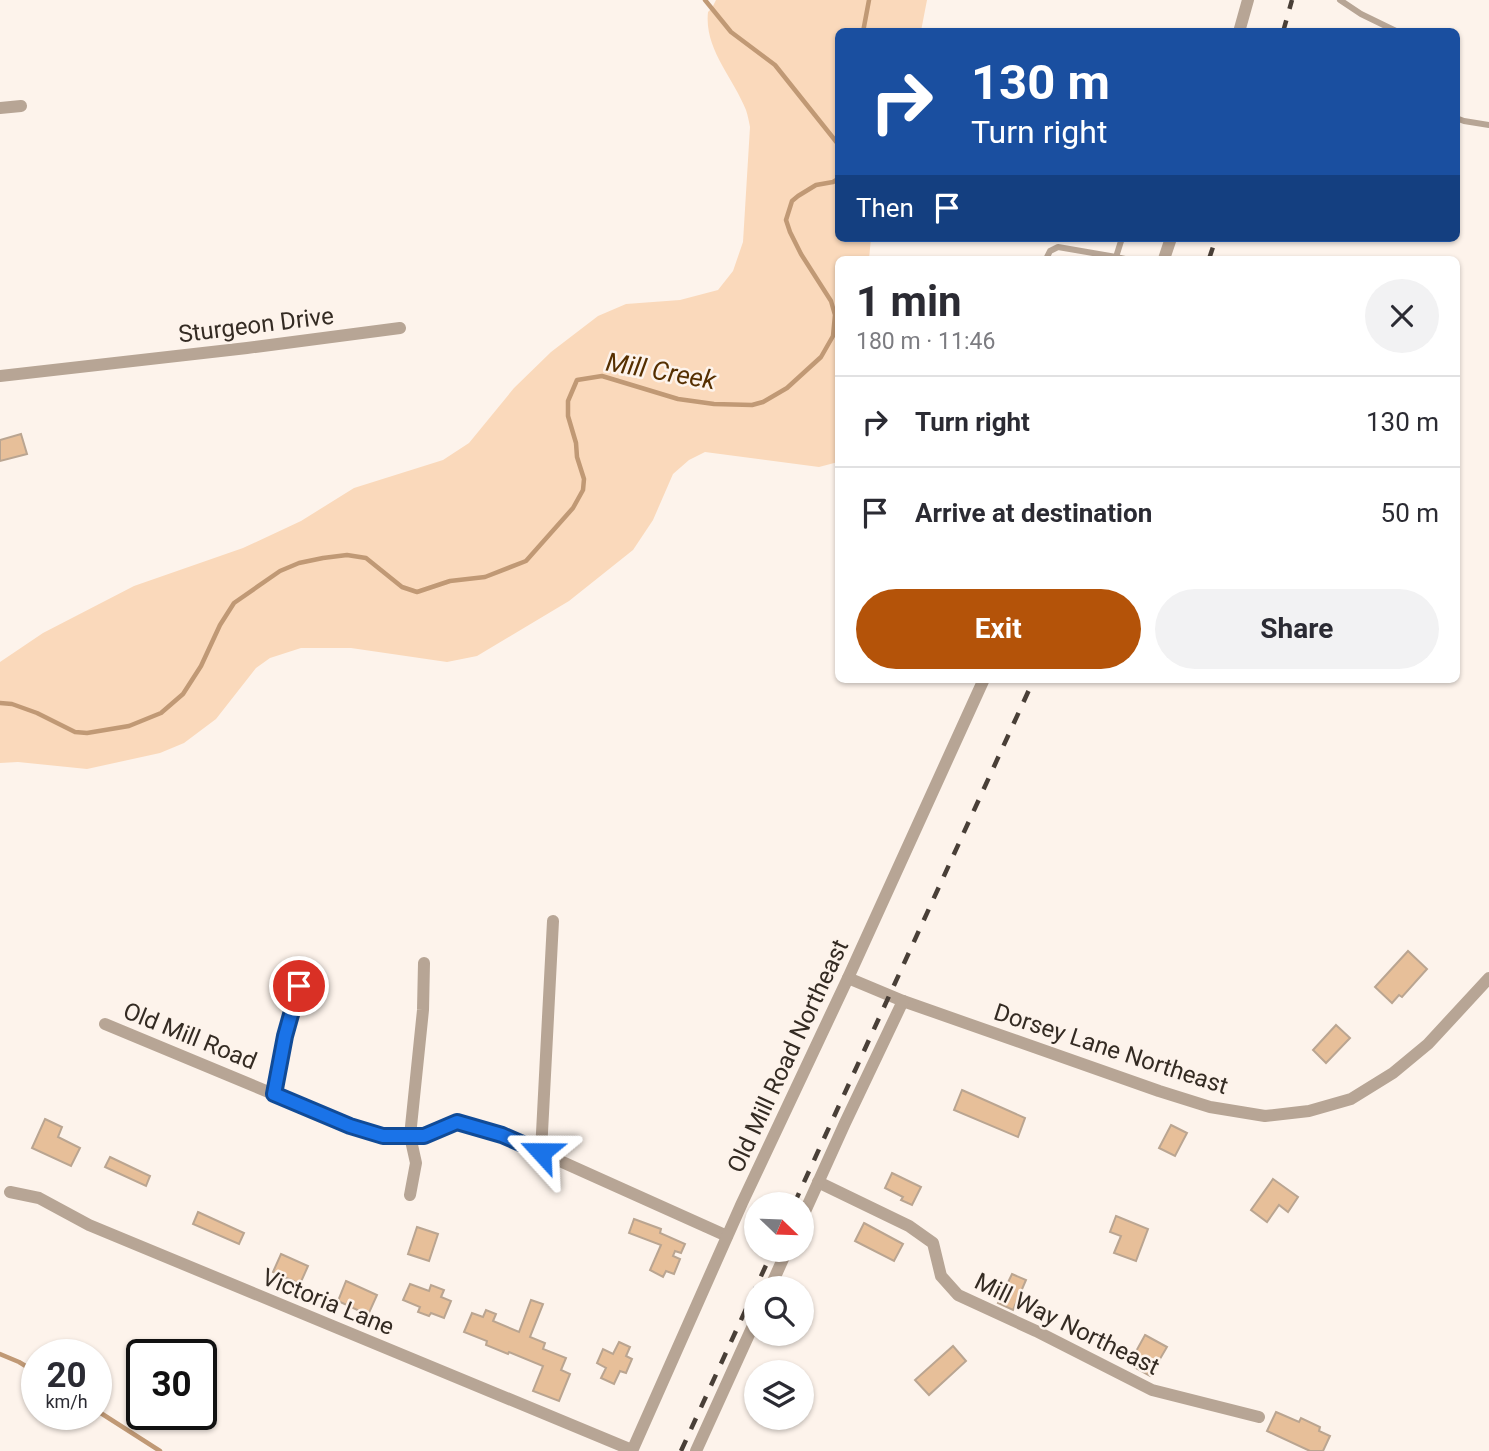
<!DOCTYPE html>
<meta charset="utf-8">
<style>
:root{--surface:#fff;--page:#f2f2f3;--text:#2b2b33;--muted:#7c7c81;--line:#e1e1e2;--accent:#b45309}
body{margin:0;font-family:Roboto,sans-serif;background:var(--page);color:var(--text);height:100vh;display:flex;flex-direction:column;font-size:26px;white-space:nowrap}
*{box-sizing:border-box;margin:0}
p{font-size:23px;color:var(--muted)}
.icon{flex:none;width:38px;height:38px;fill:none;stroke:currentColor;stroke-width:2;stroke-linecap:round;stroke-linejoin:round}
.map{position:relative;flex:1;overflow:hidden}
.drawer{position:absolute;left:835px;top:256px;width:625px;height:427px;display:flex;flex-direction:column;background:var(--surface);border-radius:10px;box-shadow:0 2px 5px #0004}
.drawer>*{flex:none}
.guide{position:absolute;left:835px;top:28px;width:625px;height:214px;border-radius:10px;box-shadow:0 2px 5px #0004;background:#1a4fa0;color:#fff;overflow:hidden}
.needle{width:46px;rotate:113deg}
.fabs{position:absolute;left:744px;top:1192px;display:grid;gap:14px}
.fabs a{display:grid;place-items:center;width:70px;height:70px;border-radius:50%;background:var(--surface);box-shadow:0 2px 5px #0004;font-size:35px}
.speed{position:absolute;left:21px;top:1339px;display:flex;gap:14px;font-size:35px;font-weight:700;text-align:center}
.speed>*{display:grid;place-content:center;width:91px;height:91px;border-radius:50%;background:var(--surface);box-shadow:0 2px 5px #0004;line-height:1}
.speed small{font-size:18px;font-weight:400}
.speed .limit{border:4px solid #111;border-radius:10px;background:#fff;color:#111}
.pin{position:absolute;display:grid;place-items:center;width:60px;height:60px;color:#fff;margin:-30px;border:4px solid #fff;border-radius:50%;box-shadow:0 2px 7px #0007}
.me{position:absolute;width:77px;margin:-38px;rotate:294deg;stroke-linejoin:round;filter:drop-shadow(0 0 5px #0008)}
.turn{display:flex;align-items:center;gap:24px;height:147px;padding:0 21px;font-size:32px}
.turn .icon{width:91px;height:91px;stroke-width:2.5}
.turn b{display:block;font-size:49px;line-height:60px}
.then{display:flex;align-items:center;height:66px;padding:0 21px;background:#0003;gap:14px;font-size:26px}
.round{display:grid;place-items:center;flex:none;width:74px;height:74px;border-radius:37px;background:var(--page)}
.summary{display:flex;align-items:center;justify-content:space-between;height:119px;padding:0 21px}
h1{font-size:42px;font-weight:700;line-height:52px}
.button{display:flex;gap:14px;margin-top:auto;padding:14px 21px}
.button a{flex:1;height:80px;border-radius:42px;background:var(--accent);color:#fff;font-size:28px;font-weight:700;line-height:80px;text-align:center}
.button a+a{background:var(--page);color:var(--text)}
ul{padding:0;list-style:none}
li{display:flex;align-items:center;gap:21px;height:91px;padding:0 21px;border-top:2px solid var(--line)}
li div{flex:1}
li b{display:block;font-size:26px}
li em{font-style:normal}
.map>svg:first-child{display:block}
.green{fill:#fad9bb}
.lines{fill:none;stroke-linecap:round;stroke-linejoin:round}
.stream{stroke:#c09975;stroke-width:4.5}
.building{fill:#e7bf99;stroke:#baa591;stroke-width:2}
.service{stroke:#b7a595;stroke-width:6}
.minor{stroke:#b7a595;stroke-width:12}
.rail{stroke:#493f37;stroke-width:4.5;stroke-dasharray:12 12;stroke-linecap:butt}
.route-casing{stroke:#114b97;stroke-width:18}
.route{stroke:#1a73e8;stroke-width:12}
.labels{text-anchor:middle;stroke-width:5;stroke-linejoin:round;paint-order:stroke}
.street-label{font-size:24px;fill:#342b23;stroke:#fdf3eb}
.water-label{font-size:26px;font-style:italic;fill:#552f00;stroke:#fdf3eb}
</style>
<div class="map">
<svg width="1489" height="1451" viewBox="0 0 1489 1451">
<rect width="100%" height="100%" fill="#fdf3eb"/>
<!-- green -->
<path class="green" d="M716,0H927L921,31L838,32V238H871L869,259H838V462L819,467L705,452L689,460L673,474L653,520L633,550L569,601L477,656L447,662L351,648H301L270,658L256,668L216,719L184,743L160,753L87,769L18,762L0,763V662L43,633L134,586L243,548L301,521L354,488L443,460L469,443L514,388L551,352L598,316L626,304L680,300L718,290L733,271L743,242L750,127C749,122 748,116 746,110C733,77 704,49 708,12L712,8Z"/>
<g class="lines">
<!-- stream -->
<g class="stream">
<polyline points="705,0 731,32 775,65 838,144"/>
<polyline points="863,32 869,0"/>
<polyline points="0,703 12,704 37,713 75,732 87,733 129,726 161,713 183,694 201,666 220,625 234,603 280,571 299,563 323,558 347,555 366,558 402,587 417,592 450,581 485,577 526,561 573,508 583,490 584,479 577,457 576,443 568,416 568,401 577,380 602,376 678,399 714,404 752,405 763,402 787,388 821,357 833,336 835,315 831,301 801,254 790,232 786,220 792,201 798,196 816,185 833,182 838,179"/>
<polyline points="0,1354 19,1362 37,1373"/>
<polyline points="96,1410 160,1451"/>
</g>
</g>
<!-- building -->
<g class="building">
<polygon points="21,434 27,454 0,461 0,440"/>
<polygon points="1408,951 1427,969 1402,997 1399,995 1392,1003 1375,987"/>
<polygon points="1336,1025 1350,1038 1326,1063 1313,1050"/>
<polygon points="962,1090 1025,1118 1018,1137 954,1110"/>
<polygon points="45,1119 62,1127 58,1137 80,1148 71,1166 32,1148"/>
<polygon points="1171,1125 1187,1133 1175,1156 1159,1148"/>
<polygon points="110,1157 150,1176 146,1186 105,1167"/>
<polygon points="892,1173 921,1187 912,1205 901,1200 903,1197 885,1188"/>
<polygon points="1273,1179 1298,1197 1288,1212 1279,1205 1267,1222 1251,1210"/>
<polygon points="198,1212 244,1233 239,1244 193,1224"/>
<polygon points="1116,1216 1148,1229 1136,1261 1114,1253 1121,1236 1110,1232"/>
<polygon points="634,1219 661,1229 660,1233 685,1244 681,1253 675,1251 673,1256 680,1259 674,1274 666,1271 663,1277 650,1270 661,1245 629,1233"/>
<polygon points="864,1223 903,1244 894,1261 855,1241"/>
<polygon points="417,1227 438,1234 429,1261 408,1254"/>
<polygon points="281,1254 308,1266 300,1284 273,1272"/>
<polygon points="1012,1274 1026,1280 1013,1310 998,1303"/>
<polygon points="346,1281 377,1295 368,1315 338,1301"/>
<polygon points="410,1284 429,1291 431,1285 444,1290 441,1297 451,1301 444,1318 431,1313 429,1316 418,1312 420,1307 403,1300"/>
<polygon points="531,1300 543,1304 530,1337 545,1343 543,1349 566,1358 561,1370 570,1374 559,1401 533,1391 543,1366 509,1352 508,1354 486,1345 487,1341 464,1332 472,1313 483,1317 486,1310 496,1314 493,1321 519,1332"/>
<polygon points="1145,1335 1167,1347 1150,1376 1129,1364"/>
<polygon points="619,1342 630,1347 626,1356 632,1359 626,1373 620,1371 614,1384 601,1378 606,1368 597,1363 603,1349 613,1354"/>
<polygon points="953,1346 966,1361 929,1395 915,1380"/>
<polygon points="1276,1412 1299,1422 1301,1418 1320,1427 1319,1431 1330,1436 1323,1451 1310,1451 1267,1431"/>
</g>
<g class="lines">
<!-- service -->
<g class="service">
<polyline points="1340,0 1361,14 1398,32"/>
<polyline points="1456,118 1464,121 1489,125"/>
<polyline points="1122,238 1116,257 1125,259"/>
<polyline points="1046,259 1050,251 1058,247 1116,257"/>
</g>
<!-- minor -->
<g class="minor">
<polyline points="1239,32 1248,0"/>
<polyline points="0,108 21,106"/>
<polyline points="1164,259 1171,238"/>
<polyline points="0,376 247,348 400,328"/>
<polyline points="848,978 903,1001 1159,1091 1210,1107 1265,1116 1309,1111 1351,1099 1393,1073 1428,1044 1489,978"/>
<polyline points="105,1024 350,1126 383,1136 424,1136 457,1122 502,1135 727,1236"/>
<polyline points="274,1094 285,1036 299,986"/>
<polyline points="541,1152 553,921"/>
<polyline points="818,1182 909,1226 933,1243 941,1276 958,1295 1036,1331 1152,1390 1259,1417"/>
<polyline points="10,1192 39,1198 89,1225 632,1450"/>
<polyline points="410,1195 416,1163 410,1136 423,1010 424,963"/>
<polyline points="802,1218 845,1123 903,1001"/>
<polyline points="770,1288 787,1250"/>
<polyline points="632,1451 742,1203 848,978 984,679"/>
<polyline points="696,1451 756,1319"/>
</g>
<!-- rail -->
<g class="rail">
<polyline points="1283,32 1292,0"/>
<polyline points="1209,259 1216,238"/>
<polyline points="794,1204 1034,679"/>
<polyline points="681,1451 773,1250"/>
</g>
</g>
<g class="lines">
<defs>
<polyline id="route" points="299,986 285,1036 274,1094 350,1126 383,1136 424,1136 457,1122 502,1135 541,1152"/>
</defs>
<!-- route casing -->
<use href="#route" class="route-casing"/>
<!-- route -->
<use href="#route" class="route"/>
</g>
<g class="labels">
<!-- street labels -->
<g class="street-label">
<text transform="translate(256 325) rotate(-7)" y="8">Sturgeon Drive</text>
<text transform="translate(190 1036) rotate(22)" y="8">Old Mill Road</text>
<text transform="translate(1111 1049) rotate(18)" y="8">Dorsey Lane Northeast</text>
<text transform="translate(788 1056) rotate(-65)" y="8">Old Mill Road Northeast</text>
<text transform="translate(328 1302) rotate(22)" y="8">Victoria Lane</text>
<text transform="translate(1067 1324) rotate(26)" y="8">Mill Way Northeast</text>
</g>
<!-- water labels -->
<g class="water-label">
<text transform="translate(661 371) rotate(10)" y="9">Mill Creek</text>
</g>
</g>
</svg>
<div class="fabs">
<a><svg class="needle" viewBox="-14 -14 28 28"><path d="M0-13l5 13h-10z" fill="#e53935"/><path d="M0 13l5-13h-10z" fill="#7c7c81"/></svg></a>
<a><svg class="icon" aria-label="search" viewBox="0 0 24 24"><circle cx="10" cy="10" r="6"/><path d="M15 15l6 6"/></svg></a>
<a><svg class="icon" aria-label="layers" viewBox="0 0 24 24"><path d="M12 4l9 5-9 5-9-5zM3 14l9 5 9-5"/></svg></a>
</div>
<div class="speed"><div>20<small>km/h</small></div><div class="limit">30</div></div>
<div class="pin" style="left:299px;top:986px;background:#d93025"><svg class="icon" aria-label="arrive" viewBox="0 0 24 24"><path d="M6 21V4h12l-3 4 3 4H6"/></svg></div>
<svg class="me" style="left:541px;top:1152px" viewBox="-20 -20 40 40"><path d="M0-17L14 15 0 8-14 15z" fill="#1a73e8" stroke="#fff" stroke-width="4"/></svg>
<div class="guide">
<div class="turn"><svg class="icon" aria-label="right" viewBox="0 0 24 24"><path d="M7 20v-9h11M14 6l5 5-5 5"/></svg><div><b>130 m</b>Turn right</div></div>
<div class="then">Then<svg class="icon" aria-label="arrive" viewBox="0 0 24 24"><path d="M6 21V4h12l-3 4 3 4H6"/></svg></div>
</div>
<section class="drawer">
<div class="summary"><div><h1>1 min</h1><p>180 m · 11:46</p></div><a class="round"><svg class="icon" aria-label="close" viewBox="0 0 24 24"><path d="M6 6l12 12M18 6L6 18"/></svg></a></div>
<ul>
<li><svg class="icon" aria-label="right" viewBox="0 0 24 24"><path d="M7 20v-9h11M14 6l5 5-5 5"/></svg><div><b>Turn right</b></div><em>130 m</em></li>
<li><svg class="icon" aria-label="arrive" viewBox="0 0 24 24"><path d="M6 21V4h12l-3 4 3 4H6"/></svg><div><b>Arrive at destination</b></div><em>50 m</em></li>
</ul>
<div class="button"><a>Exit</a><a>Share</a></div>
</section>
</div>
